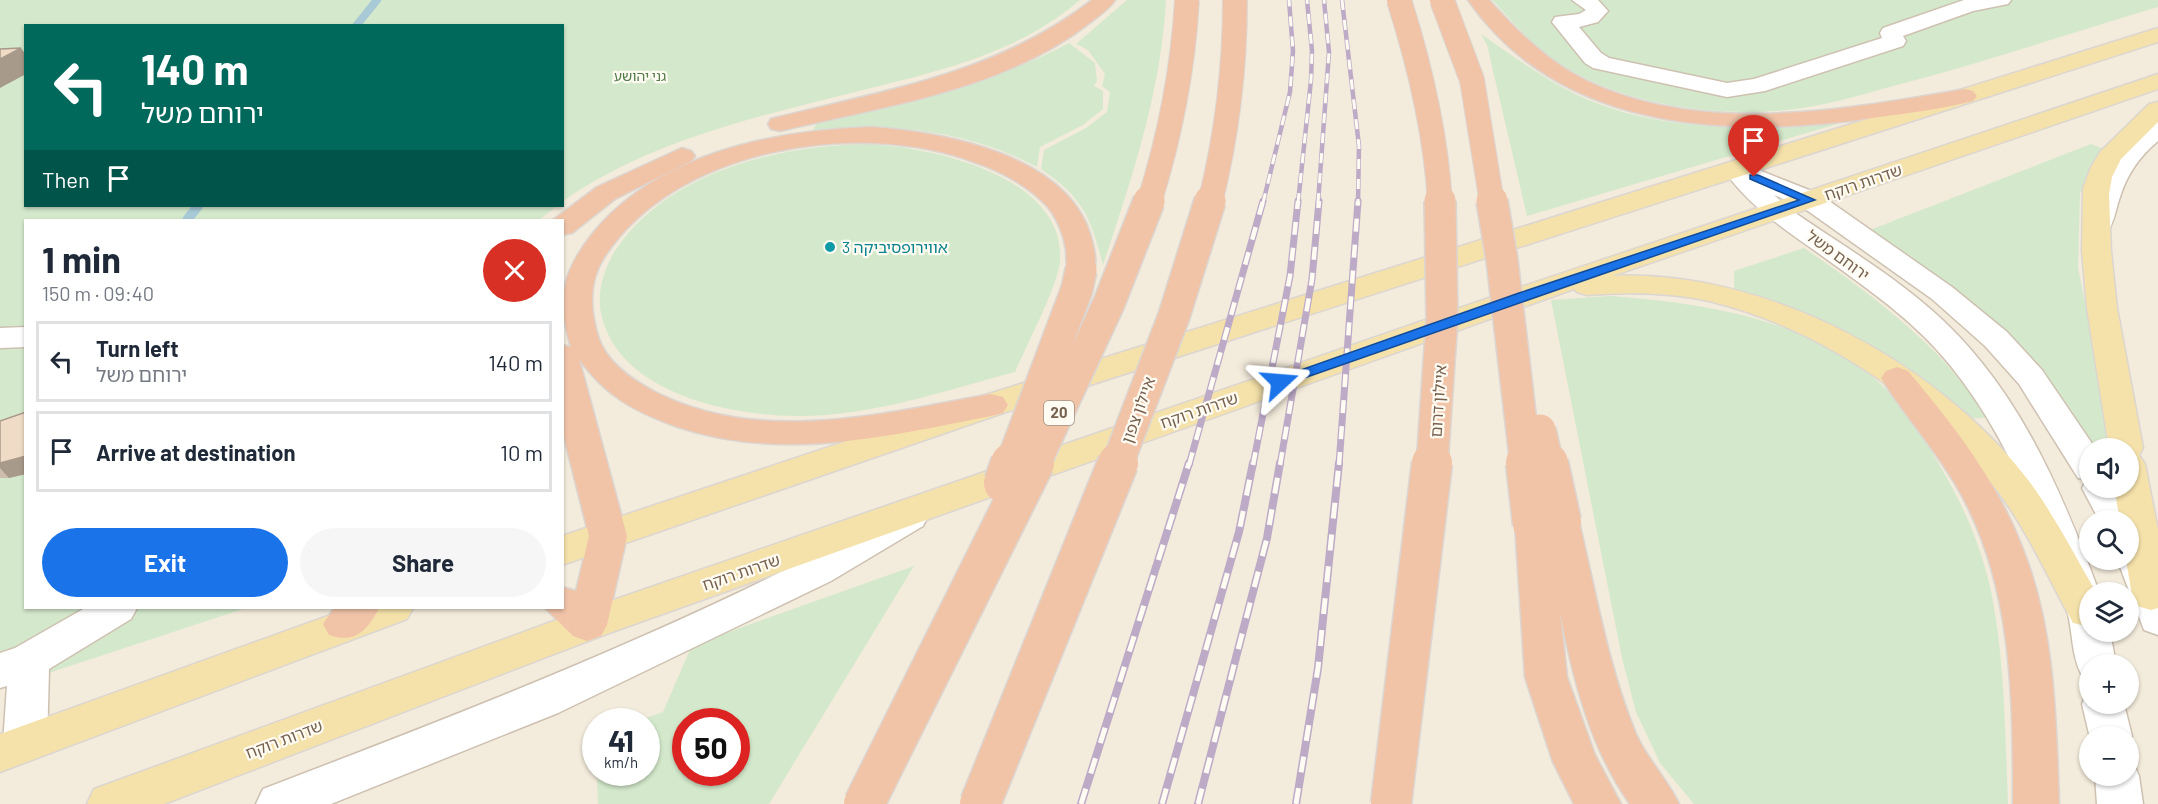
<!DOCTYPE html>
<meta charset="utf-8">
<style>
:root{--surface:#fff;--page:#f6f6f7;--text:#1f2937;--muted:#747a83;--line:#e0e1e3;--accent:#1a73e8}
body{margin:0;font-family:Barlow,"Noto Sans Hebrew",sans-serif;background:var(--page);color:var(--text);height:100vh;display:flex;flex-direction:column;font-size:22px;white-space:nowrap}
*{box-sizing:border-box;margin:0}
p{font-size:20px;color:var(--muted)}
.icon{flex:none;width:33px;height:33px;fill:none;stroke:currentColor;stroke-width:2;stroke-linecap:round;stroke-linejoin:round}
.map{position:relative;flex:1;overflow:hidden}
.side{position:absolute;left:24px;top:219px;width:540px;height:390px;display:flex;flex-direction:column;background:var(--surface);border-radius:0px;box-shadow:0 2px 4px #0004}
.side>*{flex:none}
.top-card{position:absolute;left:24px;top:24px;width:540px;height:183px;border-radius:0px;box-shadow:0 2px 4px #0004;background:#00695c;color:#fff;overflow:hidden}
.buttons{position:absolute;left:2079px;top:438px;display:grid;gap:12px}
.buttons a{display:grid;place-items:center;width:60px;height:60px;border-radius:50%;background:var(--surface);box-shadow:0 2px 4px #0004;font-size:30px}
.speed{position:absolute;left:582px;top:708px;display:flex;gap:12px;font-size:30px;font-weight:700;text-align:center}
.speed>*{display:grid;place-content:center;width:78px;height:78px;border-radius:50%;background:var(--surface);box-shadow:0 2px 4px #0004;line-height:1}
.speed small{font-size:15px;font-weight:400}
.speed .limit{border:9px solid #d22;background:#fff;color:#111}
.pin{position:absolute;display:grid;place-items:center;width:51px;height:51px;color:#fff;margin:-62px -26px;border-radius:50% 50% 50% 0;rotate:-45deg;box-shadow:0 0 6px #0007}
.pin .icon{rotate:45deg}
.me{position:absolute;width:66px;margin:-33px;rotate:71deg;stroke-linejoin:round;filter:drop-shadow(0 0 4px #0008)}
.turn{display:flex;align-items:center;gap:21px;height:126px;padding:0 18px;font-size:27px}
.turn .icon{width:78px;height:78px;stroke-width:2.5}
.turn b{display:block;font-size:42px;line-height:51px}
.then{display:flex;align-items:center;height:57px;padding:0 18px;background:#0003;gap:12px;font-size:22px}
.round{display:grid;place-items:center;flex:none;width:63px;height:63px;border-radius:32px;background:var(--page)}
.overview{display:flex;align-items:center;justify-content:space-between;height:102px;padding:0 18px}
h1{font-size:36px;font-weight:700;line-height:45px}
.primary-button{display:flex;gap:12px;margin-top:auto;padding:12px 18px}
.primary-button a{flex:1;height:69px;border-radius:36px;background:var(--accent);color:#fff;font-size:24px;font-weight:700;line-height:69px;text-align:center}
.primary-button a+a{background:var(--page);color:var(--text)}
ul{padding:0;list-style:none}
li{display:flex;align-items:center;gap:18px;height:81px;margin:0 12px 9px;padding:0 6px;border:3px solid var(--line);border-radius:0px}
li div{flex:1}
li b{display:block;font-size:22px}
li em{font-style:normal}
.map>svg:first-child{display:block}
.residential{fill:#f3ebdb;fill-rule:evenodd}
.green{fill:#d4e9cb;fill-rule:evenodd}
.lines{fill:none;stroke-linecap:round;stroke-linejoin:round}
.stream-far1{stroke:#a8cad6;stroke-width:8}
.stream{stroke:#a8cad6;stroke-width:10}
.minor-casing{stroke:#cec1b2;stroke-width:3}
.major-casing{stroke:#dcd6d2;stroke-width:3}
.highway-casing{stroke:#dcd6d2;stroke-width:3}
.minor{fill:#fff;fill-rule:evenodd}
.major{fill:#f5e2aa;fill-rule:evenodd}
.highway{fill:#f1c4a8;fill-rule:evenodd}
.rail-far2-casing{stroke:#bdaac7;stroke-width:4.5}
.rail-far1-casing{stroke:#bdaac7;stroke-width:7}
.rail-casing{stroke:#bdaac7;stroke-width:8}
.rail-far2{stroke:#fefbf3;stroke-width:3;stroke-dasharray:10;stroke-linecap:butt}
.rail-far1{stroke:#fefbf3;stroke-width:4.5;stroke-dasharray:13;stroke-linecap:butt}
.rail{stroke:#fefbf3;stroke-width:5;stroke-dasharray:16;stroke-linecap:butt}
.highway-bridge-far2-casing{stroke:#dcd6d2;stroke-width:26;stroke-linecap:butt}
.highway-bridge-far1-casing{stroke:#dcd6d2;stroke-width:34;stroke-linecap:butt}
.highway-bridge-casing{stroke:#dcd6d2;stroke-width:43;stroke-linecap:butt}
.highway-bridge-far2{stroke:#f1c4a8;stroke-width:24}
.highway-bridge-far1{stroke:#f1c4a8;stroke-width:31}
.highway-bridge{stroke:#f1c4a8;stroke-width:40}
.wall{fill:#cebdaa}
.shaded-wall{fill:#a89a8b}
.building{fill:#f0dcc6;stroke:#a89a8b;stroke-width:1.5}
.route{fill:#1a73e8;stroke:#114b97;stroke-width:1.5}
.culture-dot{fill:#0f9aa8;stroke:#fefbf3;stroke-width:2}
.labels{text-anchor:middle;stroke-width:4.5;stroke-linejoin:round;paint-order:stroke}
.far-park-label{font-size:14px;fill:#517b48;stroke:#fefbf3}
.shield{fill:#fefbf3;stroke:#a09081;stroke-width:1.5}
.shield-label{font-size:15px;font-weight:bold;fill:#776250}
.street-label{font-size:16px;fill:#776250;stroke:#fefbf3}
.culture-label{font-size:16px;fill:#0d838f;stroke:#fefbf3;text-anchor:start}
</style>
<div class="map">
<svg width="2158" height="804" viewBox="0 0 2158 804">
<rect width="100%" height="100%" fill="#fcf8ed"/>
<!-- residential -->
<path class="residential" d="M0,0H2158V804H0ZM26,26H562V206H26ZM26,220H562V608H26ZM2090,448H2128V488H2090ZM2090,520H2128V560H2090ZM2090,592H2128V632H2090ZM2090,664H2128V704H2090ZM596,722H646V772H596ZM686,722H736V772H686ZM2090,736H2128V776H2090Z"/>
<!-- green -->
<g class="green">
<path d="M0,0H1080C1017,54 938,71 859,91C756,117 651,140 563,201L562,26H26V206H557L539,220H26V608H246L0,689Z"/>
<path d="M1127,0H1166C1161,92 1132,178 1103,265C1090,216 1084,199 1041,169L1044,150L1086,128L1107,112L1110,92L1102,86L1105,74L1088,50L1076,44Z"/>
<path d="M1492,0H2158V7C2071,33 1985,62 1897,85C1857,96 1818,108 1777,111C1706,116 1619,103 1558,63C1533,47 1513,21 1492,0Z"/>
<path d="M1481,34C1511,55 1540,76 1573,93C1658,134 1756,130 1847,121L1527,216L1487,45Z"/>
<path d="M1069,43L1095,63L1097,81L1094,86L1103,91V109L1083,125L1040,147L1037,167C968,130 891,123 813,130L817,123C903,102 990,85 1069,43Z"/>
<path d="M867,144C930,147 1066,175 1060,261C1058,286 1026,346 1015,372C943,391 870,417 794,416C727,415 617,392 601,313C596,288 607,260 622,241C678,169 780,146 867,144Z"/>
<path d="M2091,144L2104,149L2092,164L2080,194L2078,268L2115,448H2095C2077,420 2059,391 2037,366C1989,311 1930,271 1870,230Z"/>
<path d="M1804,248C1851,280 1897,314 1937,354C1956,374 1973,397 1991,417L1968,419C1891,357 1833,314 1734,294V271Z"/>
<path d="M1610,296C1706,303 1817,320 1888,391C1909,412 1925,440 1940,466C1964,506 1981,546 1991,591C2005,660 2005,734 2008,804H1694L1660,763L1636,712L1622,658L1551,300Z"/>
<path d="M914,566L769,804H598L597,773L646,772V722L637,721L663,712L692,645ZM686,722H736V772H686Z"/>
</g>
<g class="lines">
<!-- stream-far1 -->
<polyline class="stream-far1" points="356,26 377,0"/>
<!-- stream -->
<polyline class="stream" points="187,220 198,206"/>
<defs>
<g id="minor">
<polygon points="1572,0 1598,0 1608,11 1598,22 1579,27 1601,53 1609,58 1727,83 1754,79 1882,38 1880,33 1883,28 1964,0 2011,0 2008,4 1973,11 1903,36 1906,41 1903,46 1765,91 1727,97 1593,68 1585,63 1552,22 1555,17 1579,14 1586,10"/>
<path d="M2158,122V141C2140,156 2127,174 2120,197C2116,208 2115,219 2109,229L2099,231L2089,229L2085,223C2095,187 2117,132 2158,122Z"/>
<path d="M1736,161L1819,194L1952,287L2007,332L2042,370L2095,448H2090V488H2118L2135,520L2130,530L2128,520H2099L2082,488L2087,480L2078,478L2019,384L1985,346L1932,299L1801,206L1774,195L1791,210C1837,242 1885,270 1928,307C2016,382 2060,487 2099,592H2090V632H2110L2116,664H2090V679L2082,676C2071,655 2073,632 2067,610C2042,524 2007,435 1950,365C1912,318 1862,285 1814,250C1780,226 1747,204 1723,169L1727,164Z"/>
<polygon points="26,327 26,347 0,348 0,328"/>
<path d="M910,503L923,506L928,516L923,526L831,581L558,713L331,804H256L263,789C446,719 628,649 803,561C835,545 866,525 897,506Z"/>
<polygon points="2139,552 2152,557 2158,567 2158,635 2144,630 2120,567 2124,560 2128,560 2128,556"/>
<polygon points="85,608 137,608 131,619 49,669 47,743 40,756 25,762 10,756 3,743 7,686 0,688 0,653 15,648"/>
<polygon points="2088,691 2090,704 2124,704 2132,736 2128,743 2128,736 2090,738 2082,704"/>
<polygon points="2128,760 2133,762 2139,776 2143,804 2097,804 2095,776 2128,776"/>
</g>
<g id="major">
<polygon points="2158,28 2158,42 1003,413 562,565 562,536 979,397"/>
<path d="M2158,74V89L1612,276C1762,269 1933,359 2025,476C2053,512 2073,553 2096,592H2090V627L2073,623C2049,580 2029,533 1999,493C1930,402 1820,328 1709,301C1669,292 1628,292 1587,295L1577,292L1574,289L601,636L164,804H87L94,789L573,614L1512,290Z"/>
<polygon points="2158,102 2158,122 2121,159 2112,177 2109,194 2111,251 2117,308 2143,448 2139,455 2145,464 2158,530 2158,608 2151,610 2137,606 2132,595 2126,560 2128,560 2128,520 2120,520 2114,488 2128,488 2128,448 2109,448 2087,308 2082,251 2083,188 2091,167 2100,152 2149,104"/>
<polygon points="350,608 413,608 407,619 0,772 0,734"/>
</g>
<g id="highway">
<path d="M1092,0H1115C1109,9 1100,15 1092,21C1006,90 884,106 780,131L771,129L768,124L771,119C885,90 997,74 1092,0Z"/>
<path d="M1468,0H1489C1518,32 1548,62 1587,81C1704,136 1844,110 1965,89L1973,91L1977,96L1973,101C1942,109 1910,113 1879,117C1733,139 1560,133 1468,0Z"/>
<path d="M870,127C942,132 1068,154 1091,237C1094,249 1099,265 1091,276L1081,279L1071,276C1065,268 1067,260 1066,250C1064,235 1057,218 1047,206C1027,185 1001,171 974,162C859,119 677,147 605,256C588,281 590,312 599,339C608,364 634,381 657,393C762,445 881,414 991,394L1003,397L1008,405L1003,413L991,416C885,437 780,462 675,426C633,411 605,395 579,359L627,536L607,625L601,636L587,641L573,636L545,608H562V587L576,591L589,536L562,429V345L571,347C556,300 562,272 593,233C659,153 771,131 870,127Z"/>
<polygon points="682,148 691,151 695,156 691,161 615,199 572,233 562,235 562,220 553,220 597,187"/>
<path d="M1897,367L1908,371C1953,424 1997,481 2022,547C2055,628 2056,718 2059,804H2013C2013,698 2013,589 1961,494C1938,452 1906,418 1881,378L1886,371Z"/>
<path d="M1561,508L1574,512L1579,522C1596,593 1608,666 1636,734C1647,759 1667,779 1679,804H1630C1590,748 1573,678 1560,612L1567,677L1595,755L1621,804H1574L1553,762L1525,677L1515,524L1520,514L1533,510L1546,515Z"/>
<path d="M334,608H379C367,631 355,644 329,635L323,624Z"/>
</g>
</defs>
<!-- minor casing -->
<use href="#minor" class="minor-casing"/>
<!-- major casing -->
<use href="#major" class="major-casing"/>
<!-- highway casing -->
<use href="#highway" class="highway-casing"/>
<!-- minor -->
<use href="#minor" class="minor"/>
<!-- major -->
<use href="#major" class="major"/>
<!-- highway -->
<use href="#highway" class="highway"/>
<defs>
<g id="rail-far2">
<polyline points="1342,0 1359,146 1358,203"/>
<polyline points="1263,203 1290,92 1293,51 1289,0"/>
<polyline points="1298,203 1311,80 1312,51 1307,0"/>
<polyline points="1318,203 1329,52 1324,0"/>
</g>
<g id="rail-far1">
<polyline points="1189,465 1263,201"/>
<polyline points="1253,465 1290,276 1298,201"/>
<polyline points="1280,465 1312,279 1319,201"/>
<polyline points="1339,465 1358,201"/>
</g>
<g id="rail">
<polyline points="1081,804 1189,463"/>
<polyline points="1162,804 1239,532 1253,463"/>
<polyline points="1198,804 1267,538 1280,463"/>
<polyline points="1296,804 1318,668 1339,463"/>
</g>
</defs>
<!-- rail-far2 casing -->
<use href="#rail-far2" class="rail-far2-casing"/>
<!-- rail-far1 casing -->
<use href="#rail-far1" class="rail-far1-casing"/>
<!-- rail casing -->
<use href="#rail" class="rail-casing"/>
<!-- rail-far2 -->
<use href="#rail-far2" class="rail-far2"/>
<!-- rail-far1 -->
<use href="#rail-far1" class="rail-far1"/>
<!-- rail -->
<use href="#rail" class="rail"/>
<defs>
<g id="highway-bridge-far2">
<path d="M1399,0C1420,66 1436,133 1440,203"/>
<polyline points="1442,0 1472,80 1492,203"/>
<path d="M1149,203C1170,136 1183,71 1187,0"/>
<path d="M1210,203C1227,135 1235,70 1235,0"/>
</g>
<g id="highway-bridge-far1">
<polyline points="1492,201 1502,260 1526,465"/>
<polyline points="1540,430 1548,465"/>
<polyline points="1011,465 1077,289 1081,270"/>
<polyline points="1034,465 1109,303 1149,201"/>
<polyline points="1117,465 1174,316 1210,201"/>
<polyline points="1432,465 1442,318 1440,201"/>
</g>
<g id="highway-bridge">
<polyline points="1526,463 1533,524"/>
<polyline points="1548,463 1561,522"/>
<polyline points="1004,483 1011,463"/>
<polyline points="864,804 1034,463"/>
<polyline points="980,804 1118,463"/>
<polyline points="1391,804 1432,463"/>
</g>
</defs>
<!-- highway-bridge-far2 casing -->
<use href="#highway-bridge-far2" class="highway-bridge-far2-casing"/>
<!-- highway-bridge-far1 casing -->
<use href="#highway-bridge-far1" class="highway-bridge-far1-casing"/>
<!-- highway-bridge casing -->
<use href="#highway-bridge" class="highway-bridge-casing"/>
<!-- highway-bridge-far2 -->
<use href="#highway-bridge-far2" class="highway-bridge-far2"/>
<!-- highway-bridge-far1 -->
<use href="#highway-bridge-far1" class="highway-bridge-far1"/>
<!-- highway-bridge -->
<use href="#highway-bridge" class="highway-bridge"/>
</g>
<!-- wall -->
<polygon class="wall" points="26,412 26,474 9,478 0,478 0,421"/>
<!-- shaded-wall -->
<g class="shaded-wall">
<polygon points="21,48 26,55 26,74 0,88 0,59"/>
<polygon points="26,456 26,474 9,478 0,468 0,463"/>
</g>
<!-- building -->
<g class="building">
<polygon points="21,48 0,59 0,49"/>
<polygon points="26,412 26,456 0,463 0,421"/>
</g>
<!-- route -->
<polygon class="route" points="1750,175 1758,175 1815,200 1284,385 1280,386 1273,382 1275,379 1519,293 1799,200 1750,179"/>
<!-- markers -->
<circle class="culture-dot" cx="830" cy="247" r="6"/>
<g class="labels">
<!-- far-park labels -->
<g class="far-park-label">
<text x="640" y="81">גני יהושע</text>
</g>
<!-- shield labels -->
<rect class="shield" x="1044" y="401" width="30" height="24" rx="4.5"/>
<g class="shield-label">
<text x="1059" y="418">20</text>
</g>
<!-- street labels -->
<g class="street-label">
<text transform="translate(1863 182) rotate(-19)" y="6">שדרות רוקח</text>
<text transform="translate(1838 255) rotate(36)" y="6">ירוחם משל</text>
<text transform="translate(1438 401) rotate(-86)" y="6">איילון דרום</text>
<text transform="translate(1138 410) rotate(-70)" y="6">איילון צפון</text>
<text transform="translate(1199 410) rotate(-19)" y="6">שדרות רוקח</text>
<text transform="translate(741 572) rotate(-19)" y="6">שדרות רוקח</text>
<text transform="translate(284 739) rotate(-21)" y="6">שדרות רוקח</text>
</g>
<!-- culture labels -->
<g class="culture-label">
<text x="842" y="253">אווירופסיביקה 3</text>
</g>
</g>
</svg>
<div class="buttons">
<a><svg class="icon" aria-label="sound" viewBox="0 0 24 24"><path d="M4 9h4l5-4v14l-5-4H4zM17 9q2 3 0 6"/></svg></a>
<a><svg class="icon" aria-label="search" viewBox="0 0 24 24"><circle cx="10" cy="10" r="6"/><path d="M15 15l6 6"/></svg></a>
<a><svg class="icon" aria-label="layers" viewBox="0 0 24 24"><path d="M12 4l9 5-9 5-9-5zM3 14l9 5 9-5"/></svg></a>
<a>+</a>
<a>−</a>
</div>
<div class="speed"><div>41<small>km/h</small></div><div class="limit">50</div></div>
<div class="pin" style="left:1754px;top:177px;background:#d93025"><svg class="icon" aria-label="arrive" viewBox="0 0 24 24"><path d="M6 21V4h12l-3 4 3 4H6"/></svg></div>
<svg class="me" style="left:1280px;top:382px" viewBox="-20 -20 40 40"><path d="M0-17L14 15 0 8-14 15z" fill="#1a73e8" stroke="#fff" stroke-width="4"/></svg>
<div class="top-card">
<div class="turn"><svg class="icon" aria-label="left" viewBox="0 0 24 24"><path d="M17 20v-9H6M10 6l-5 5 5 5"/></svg><div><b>140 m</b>ירוחם משל</div></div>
<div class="then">Then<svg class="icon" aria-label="arrive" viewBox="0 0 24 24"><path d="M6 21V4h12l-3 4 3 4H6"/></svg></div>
</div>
<section class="side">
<div class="overview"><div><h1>1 min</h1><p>150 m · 09:40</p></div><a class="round" style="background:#d93025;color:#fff"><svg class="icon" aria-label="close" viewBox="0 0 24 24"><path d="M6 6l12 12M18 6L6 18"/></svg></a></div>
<ul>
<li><svg class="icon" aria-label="left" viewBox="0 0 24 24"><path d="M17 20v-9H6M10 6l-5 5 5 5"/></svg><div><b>Turn left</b><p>ירוחם משל</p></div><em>140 m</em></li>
<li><svg class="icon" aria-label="arrive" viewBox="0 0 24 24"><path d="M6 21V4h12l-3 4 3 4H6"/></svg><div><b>Arrive at destination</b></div><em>10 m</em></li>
</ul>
<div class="primary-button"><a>Exit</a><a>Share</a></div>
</section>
</div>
